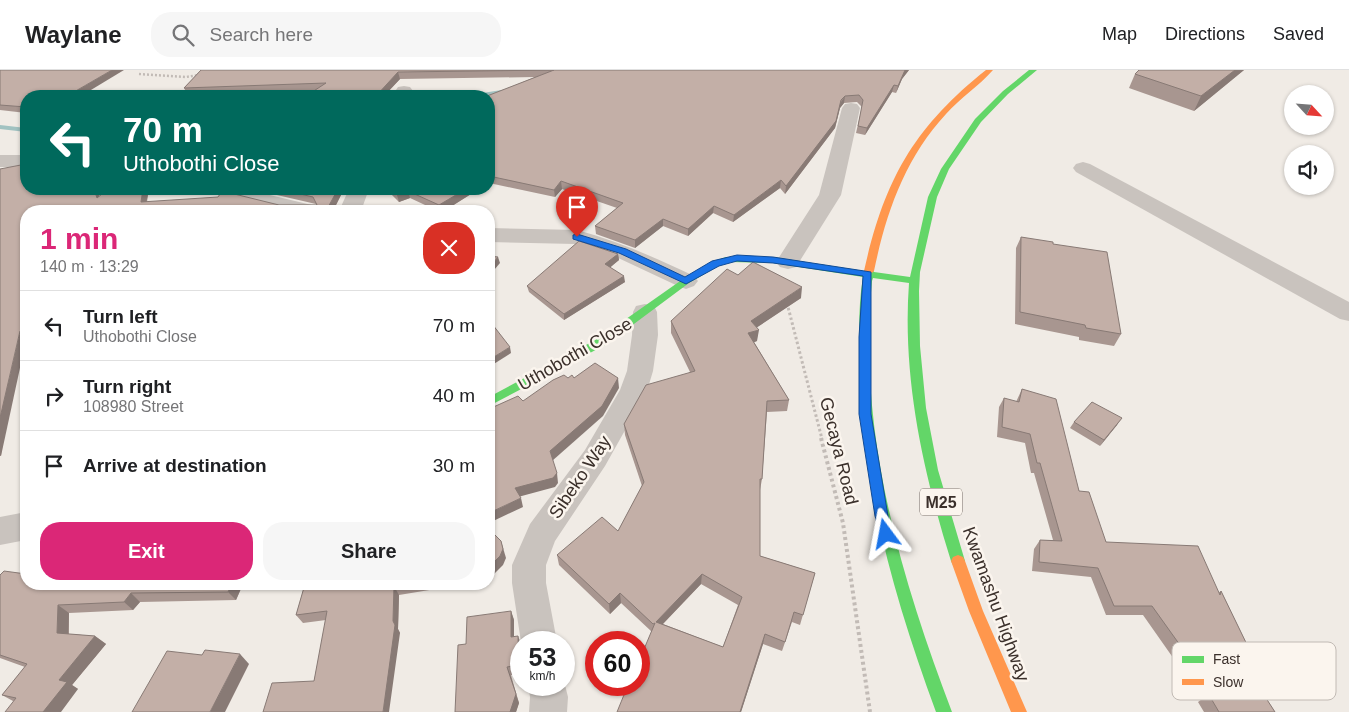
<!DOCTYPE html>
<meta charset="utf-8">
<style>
:root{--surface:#fff;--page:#f6f6f6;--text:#202124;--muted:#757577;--line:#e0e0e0;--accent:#db2777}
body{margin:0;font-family:Helvetica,sans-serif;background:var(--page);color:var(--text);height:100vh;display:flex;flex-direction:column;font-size:19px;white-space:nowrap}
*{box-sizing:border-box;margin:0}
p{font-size:16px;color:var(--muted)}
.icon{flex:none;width:28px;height:28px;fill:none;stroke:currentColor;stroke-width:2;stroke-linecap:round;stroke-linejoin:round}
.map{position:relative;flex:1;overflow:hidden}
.details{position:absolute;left:20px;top:135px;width:475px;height:385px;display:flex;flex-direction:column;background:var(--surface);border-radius:20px;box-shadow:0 1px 4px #0004}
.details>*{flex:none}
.hud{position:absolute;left:20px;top:20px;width:475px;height:105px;border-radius:20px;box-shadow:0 1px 4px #0004;background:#00695c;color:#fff;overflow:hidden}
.needle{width:32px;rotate:116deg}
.tools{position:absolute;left:1284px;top:15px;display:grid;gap:10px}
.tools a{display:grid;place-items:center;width:50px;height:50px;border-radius:50%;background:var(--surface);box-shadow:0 1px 4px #0004;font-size:25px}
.speed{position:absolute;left:510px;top:561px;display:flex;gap:10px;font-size:25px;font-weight:700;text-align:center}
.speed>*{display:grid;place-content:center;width:65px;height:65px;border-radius:50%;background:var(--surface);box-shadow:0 1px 4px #0004;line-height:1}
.speed small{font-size:12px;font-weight:400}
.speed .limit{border:8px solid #d22;background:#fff;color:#111}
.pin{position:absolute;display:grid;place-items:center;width:42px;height:42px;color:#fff;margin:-51px -21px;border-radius:50% 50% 50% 0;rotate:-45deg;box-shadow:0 0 5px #0007}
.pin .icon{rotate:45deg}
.me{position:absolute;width:55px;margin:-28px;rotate:347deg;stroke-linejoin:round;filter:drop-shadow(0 0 4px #0008)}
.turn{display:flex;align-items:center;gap:18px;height:105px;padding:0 20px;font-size:22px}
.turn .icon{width:65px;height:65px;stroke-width:2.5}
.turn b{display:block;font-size:35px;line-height:42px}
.round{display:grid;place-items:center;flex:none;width:52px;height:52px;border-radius:20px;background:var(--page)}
.summary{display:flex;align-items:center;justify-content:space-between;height:85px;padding:0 20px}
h1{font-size:30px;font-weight:800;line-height:38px;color:var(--accent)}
.action{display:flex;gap:10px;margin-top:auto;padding:10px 20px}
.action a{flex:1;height:58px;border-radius:20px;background:var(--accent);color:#fff;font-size:20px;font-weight:800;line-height:58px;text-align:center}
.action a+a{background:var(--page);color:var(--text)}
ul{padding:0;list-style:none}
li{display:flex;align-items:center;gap:15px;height:70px;padding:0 20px;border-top:1px solid var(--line)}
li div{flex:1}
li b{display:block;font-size:19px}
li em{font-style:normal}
header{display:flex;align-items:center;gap:30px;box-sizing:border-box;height:70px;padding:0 25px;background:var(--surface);border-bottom:1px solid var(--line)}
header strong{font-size:24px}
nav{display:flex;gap:28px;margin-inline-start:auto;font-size:18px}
.search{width:350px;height:45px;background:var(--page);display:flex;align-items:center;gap:12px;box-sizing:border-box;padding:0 18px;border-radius:20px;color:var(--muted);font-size:19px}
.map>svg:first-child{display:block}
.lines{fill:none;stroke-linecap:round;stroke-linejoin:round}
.stream{fill:#a1c2c1;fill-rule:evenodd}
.path-far2{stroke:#c2bbb6;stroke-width:2.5;stroke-dasharray:2 2;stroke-linecap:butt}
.path-far1{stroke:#c2bbb6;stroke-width:3;stroke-dasharray:2.5 2.5;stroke-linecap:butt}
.path{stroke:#c2bbb6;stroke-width:4;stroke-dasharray:3 3;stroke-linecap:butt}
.street{fill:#c9c3be;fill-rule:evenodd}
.fast{fill:#63d668;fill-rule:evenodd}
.slow{fill:#ff974d;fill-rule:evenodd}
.wall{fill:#a89690;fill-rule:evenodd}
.shaded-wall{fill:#887a75}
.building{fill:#c3afa7;stroke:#887a75;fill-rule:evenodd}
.route{fill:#1a73e8;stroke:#114b97}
.labels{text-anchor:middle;stroke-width:5;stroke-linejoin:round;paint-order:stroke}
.shield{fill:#fbf5ee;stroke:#756b66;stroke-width:1}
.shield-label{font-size:16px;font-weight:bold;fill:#3b302b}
.street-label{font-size:18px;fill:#3b302b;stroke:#fbf5ee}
.key{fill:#fbf5ee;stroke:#c1bab4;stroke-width:1}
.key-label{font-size:14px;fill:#3b302b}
</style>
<header>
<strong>Waylane</strong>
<div class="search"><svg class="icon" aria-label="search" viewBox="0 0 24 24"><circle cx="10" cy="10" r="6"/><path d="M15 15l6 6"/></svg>Search here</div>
<nav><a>Map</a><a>Directions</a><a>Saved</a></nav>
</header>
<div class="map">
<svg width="1349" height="642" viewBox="0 0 1349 642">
<rect width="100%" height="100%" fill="#f0ebe5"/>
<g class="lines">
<!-- stream -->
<g class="stream">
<polygon points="508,19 511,21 510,22 487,26 473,26 476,24"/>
<polygon points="0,55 26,58 26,62 0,59"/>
</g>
<!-- path-far2 -->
<polyline class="path-far2" points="139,4 186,7 199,5"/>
<!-- path-far1 -->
<polyline class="path-far1" points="787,233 822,369"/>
<!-- path -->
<polyline class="path" points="821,368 843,453 870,642"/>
<!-- street -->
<g class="street">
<polygon points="404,16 410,17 413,21 410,26 392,26 398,17"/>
<polygon points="851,33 857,34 860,38 841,125 796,197 788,199 780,197 776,192 819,125 842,38 845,34"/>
<rect x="0" y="85" width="26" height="12"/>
<polygon points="1083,92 1090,94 1349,232 1349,251 1340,249 1076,102 1073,98 1076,94"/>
<polygon points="209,119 244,119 316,136 319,141 283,141 212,123"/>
<polygon points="349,119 369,119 361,141 339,141"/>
<path d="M489,158L577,160C618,171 656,188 694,206L698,211L694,216L686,219L678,216L614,186L575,174L489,172Z"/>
<polygon points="645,234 654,236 657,242 658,265 653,301 647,321 605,396 555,471 546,495 546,513 557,572 521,572 512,513 512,495 530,454 585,380 620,320 627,301 632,265 633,242 636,236"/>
<polygon points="26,442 26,470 0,475 0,447"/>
<polygon points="564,611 568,627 567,642 529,642 530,627 528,615 564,615"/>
</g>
<!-- fast -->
<path class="fast" d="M1029,0H1037L1008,24L981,52L949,99L937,127L920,202L919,221L920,276L926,338L938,400L965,491L963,495L958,497L953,495L951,491C923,402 902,307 909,213L873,208L872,211C857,360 900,505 952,642H936C894,527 863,421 860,298C859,268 858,236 863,207L773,193L730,192L718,196L689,213L607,274L489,336V327L599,268L683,209L712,192L726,187H773L864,201L869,198L872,199L874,202L910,207L928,127L941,99L975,49L1003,21Z"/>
<!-- slow -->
<g class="slow">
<path d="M986,0H993C979,16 960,28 946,44C905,88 886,143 874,201L872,203H866L864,201C884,111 913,58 986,0Z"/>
<polygon points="958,485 963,487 965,491 983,541 1027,642 1011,642 969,541 951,491 953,487"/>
</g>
</g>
<!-- wall -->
<g class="wall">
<polygon points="0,0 26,26 26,43 0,40"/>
<polygon points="201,0 909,0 902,9 896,23 892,22 865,65 856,63 862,37 857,32 844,33 840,38 835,58 785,124 780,118 733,152 713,143 688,166 663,156 635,178 596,164 595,156 617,138 562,119 555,127 489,113 489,26 535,7 400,9 384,26 306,26 314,21 188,25 184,18"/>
<polygon points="1244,0 1194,41 1129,18 1135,4"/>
<polygon points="0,99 99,126 108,119 149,119 147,132 279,135 317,135 316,134 251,119 344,119 333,141 26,141 1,386 0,386"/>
<polygon points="386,119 479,119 444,141 438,141 410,128 399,132"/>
<polygon points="1021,167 1053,174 1121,264 1114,276 1079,270 1079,267 1015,254 1016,178"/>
<polygon points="618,184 619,190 610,197 625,212 564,250 529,222 527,216"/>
<path d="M738,205L801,228L757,257V271L754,272L789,330L787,341L767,342L762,409L760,420V486L815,503L800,555L792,552L782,581L763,574L741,642L651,561L621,533L610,544L559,495L557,485L618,461L642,416L625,365L624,354L690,302L671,263V251ZM701,514L738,535L723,577L663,554Z"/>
<polygon points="1022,319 1079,421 1106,472 1218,523 1221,521 1253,587 1243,594 1275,642 1204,642 1198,632 1202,629 1143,545 1106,545 1091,507 1032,501 1034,479 1040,470 1053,470 1034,403 1031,403 1025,373 997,367 999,337 1004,328 1016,332"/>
<polygon points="1074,352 1117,355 1100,376 1070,358"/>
<polygon points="0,505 26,514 243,514 236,530 140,532 133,540 69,543 69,564 95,566 106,574 72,615 78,619 13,631 2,625 25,597 0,588"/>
<polygon points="305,514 466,514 399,525 398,559 400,563 314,611 326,550 303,553 296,545"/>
<polygon points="511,541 514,550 514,566 521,574 521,604 511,605 519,633 516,642 455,642 466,574"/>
</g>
<!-- shaded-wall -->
<g class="shaded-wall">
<polygon points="112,0 124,0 81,26 67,26"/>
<polygon points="905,0 909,0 902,9 896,23 898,16"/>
<polygon points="1235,0 1244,0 1194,41 1201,26"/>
<polygon points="398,2 400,9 384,26 376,26"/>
<polygon points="894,15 892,22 865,65 867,58"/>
<polygon points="845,26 844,33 840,38 835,58 785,124 786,116"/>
<polygon points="781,110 780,118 733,152 734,145"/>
<polygon points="561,111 562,119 555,127 554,120"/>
<polygon points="94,119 97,119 102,135 97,128"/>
<polygon points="143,119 149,119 145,139 141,132"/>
<polygon points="338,119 344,119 333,141 326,141"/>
<polygon points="466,119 479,119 444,141 441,141 439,135"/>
<polygon points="408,121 410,128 399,132 397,125"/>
<polygon points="714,136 713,143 688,166 688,159"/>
<polygon points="663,149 663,156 635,178 635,170"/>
<polygon points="618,184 619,190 606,201 605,194"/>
<polygon points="498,187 500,193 489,206 489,198"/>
<polygon points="624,206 625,212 564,250 564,244"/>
<polygon points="802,217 801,228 750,262 751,251"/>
<polygon points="26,259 26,270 1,386 0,385 0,348 20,261"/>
<polygon points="759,260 757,271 747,275 748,263"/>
<polygon points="510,277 511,283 489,297 489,290"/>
<polygon points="618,308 619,318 603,346 552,391 550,381"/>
<polygon points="1122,348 1117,355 1100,376 1104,370"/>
<polygon points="557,403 558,413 555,417 518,427 515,418"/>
<polygon points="521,428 523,437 489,453 489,443"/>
<polygon points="501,471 506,488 503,495 489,509 489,497"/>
<polygon points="702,504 701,514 656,561 656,552"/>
<polygon points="232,514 243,514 236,530 228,522"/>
<polygon points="394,516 399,525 398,559 400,563 389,642 383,642 393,551"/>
<polygon points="131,523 140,532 133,540 124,532"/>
<polygon points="620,523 621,533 610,544 609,534"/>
<polygon points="58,535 69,543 68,571 57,563"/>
<polygon points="511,541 514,550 514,576 511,567"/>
<polygon points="765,564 763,574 741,642 740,642"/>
<polygon points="95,566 106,574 72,615 78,619 61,642 43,642 59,610"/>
<polygon points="518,566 521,574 521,601 519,595"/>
<polygon points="240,584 249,594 225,642 210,642"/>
<polygon points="507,597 519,633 516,642 510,642"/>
</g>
<!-- building -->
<g class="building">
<polygon points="0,0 112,0 67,26 26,26 26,37 0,35"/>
<polygon points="201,0 905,0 898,16 894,15 867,58 858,56 863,30 859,25 845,26 841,30 836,51 786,116 781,110 734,145 714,136 688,159 663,149 635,170 595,156 623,133 561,111 554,120 489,106 489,26 487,26 554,0 398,2 376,26 306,26 326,13 184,18"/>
<polygon points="1139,0 1235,0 1201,26 1135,4"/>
<polygon points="26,94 26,119 94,119 97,128 108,119 143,119 141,132 218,127 222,121 279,135 317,135 313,127 279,119 338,119 326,141 26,141 26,259 20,261 0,348 0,99"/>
<polygon points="391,119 466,119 439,135 408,121 397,125"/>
<polygon points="1021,167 1053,172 1053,174 1107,182 1121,264 1086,258 1085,255 1020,242"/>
<polygon points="579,171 618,184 605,194 624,206 564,244 527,216"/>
<polygon points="489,186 498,187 489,198"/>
<path d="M753,192L802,217L751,251L759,260L748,263L789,330L767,331L762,409H760V486L815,503L803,545L794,542L785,572L765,564L740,642H617L628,615H639V591L655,553L653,554L620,523L609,534L557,485L602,447L618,461L644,412L624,354L646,315L695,301L671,251L727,199L738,205ZM702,504L742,527L723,577L656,552Z"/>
<polygon points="489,250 510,277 489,290"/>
<polygon points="595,293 618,308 602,336 550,381 557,403 553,408 515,418 521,428 489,443 489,339 518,326 523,331 553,310 564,305 568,308 572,305 574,308"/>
<polygon points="1022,319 1056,329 1079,421 1089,422 1106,472 1198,476 1220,525 1221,521 1253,587 1240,588 1275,642 1219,642 1209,625 1215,624 1152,536 1114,536 1098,498 1039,492 1040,470 1062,471 1040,393 1037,393 1030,364 1002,357 1004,328 1019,332"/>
<polygon points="1092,332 1122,348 1104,370 1074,352"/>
<polygon points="489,459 501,471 503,479 500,486 489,497"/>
<polygon points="4,501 26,504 26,514 232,514 228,522 131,523 124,532 58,535 57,563 95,566 59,610 67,612 43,642 5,642 16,628 2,625 27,594 0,585 0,505"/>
<polygon points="305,514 409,514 394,516 393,551 395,555 383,642 263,642 272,613 314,611 327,541 296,545"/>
<polygon points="511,541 511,567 518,566 519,595 507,597 516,624 510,642 455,642 458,575 466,574 467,547"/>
<polygon points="205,580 240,584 210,642 132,642 167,581 202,585"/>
</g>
<!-- route -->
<polygon class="route" points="577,164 626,179 685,207 712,191 737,185 773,187 871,202 871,344 888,446 893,464 891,468 886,470 881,468 875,446 859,344 859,267 863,206 773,193 737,191 719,196 686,214 619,183 573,169 573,165"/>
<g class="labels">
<!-- shield labels -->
<rect class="shield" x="920" y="418.5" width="42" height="27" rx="4"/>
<g class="shield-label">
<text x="941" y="438">M25</text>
</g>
<!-- street labels -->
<g class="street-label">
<text transform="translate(575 284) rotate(-30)" y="6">Uthobothi Close</text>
<text transform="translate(839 381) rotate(76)" y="6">Gecaya Road</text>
<text transform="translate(580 407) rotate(-56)" y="6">Sibeko Way</text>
<text transform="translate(996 534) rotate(70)" y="6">Kwamashu Highway</text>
</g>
</g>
<!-- legend -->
<rect x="1172" y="572" width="164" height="58" rx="8" class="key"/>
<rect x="1182" y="586" width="22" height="7" fill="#63d668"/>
<rect x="1182" y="609" width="22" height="6" fill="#ff974d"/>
<g class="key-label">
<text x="1213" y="594">Fast</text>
<text x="1213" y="617">Slow</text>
</g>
</svg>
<div class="tools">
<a><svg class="needle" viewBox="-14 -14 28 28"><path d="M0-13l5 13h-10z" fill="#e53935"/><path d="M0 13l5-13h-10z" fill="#757577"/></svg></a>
<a><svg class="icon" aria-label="sound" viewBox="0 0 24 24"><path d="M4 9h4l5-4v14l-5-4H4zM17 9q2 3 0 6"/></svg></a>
</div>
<div class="speed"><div>53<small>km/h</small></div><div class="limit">60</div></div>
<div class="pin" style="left:577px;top:167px;background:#d93025"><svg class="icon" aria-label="arrive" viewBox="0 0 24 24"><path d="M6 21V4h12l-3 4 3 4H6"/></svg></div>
<svg class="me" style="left:886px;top:464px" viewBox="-20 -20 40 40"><path d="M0-17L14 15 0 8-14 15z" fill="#1a73e8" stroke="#fff" stroke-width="4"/></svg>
<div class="hud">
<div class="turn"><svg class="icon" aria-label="left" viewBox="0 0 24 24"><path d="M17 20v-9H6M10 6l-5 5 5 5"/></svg><div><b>70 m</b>Uthobothi Close</div></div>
</div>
<section class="details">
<div class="summary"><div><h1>1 min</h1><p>140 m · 13:29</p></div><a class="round" style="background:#d93025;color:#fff"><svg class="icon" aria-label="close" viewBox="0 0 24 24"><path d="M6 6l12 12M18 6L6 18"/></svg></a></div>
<ul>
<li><svg class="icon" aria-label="left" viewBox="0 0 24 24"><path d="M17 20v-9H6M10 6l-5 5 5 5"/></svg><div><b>Turn left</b><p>Uthobothi Close</p></div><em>70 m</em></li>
<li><svg class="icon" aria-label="right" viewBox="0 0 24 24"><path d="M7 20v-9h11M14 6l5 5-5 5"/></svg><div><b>Turn right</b><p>108980 Street</p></div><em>40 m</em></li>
<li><svg class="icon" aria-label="arrive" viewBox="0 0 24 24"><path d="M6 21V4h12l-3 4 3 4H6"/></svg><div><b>Arrive at destination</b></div><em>30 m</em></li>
</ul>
<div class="action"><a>Exit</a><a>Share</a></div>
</section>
</div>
